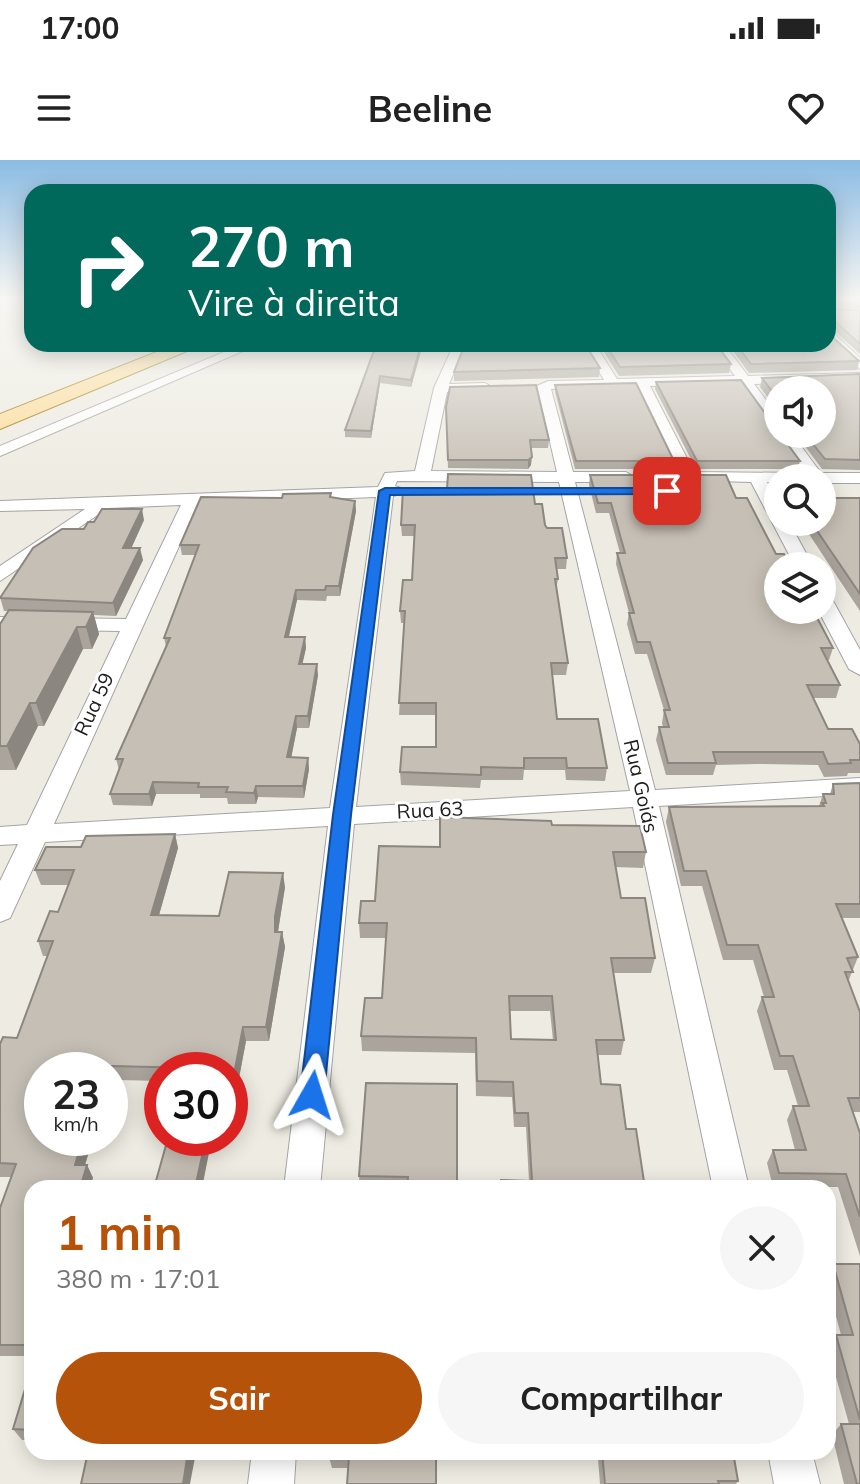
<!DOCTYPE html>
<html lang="pt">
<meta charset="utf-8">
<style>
:root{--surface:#fff;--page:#f6f6f6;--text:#222;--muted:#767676;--accent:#b45309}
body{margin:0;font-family:Mulish,sans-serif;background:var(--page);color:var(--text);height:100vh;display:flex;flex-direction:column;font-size:30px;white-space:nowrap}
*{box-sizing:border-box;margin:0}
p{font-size:26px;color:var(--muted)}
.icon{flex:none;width:44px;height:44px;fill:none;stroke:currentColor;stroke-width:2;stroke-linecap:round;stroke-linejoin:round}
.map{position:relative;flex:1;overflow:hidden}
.drawer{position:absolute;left:24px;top:1020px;width:812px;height:280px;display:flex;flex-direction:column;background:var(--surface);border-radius:24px;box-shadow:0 4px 20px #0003}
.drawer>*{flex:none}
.banner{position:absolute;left:24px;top:24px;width:812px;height:168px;border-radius:24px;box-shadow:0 4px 20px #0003;background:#00695c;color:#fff;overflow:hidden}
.fabs{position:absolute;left:764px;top:216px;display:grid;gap:16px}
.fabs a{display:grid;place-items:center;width:72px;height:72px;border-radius:50%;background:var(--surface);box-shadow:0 4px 20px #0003;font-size:40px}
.speed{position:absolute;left:24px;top:892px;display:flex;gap:16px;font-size:40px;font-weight:700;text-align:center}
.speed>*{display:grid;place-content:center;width:104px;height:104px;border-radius:50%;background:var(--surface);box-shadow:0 4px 20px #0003;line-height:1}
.speed small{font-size:20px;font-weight:400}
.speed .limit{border:12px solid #d22;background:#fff;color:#111}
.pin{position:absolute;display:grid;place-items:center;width:68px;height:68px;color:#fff;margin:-34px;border-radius:16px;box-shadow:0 4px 12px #0006}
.me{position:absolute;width:88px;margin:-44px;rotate:6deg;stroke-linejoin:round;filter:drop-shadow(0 0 6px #0008)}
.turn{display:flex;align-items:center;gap:28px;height:168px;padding:0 32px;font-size:36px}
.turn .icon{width:104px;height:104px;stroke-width:2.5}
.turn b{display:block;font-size:56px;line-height:68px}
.round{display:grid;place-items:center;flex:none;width:84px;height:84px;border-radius:42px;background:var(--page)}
.head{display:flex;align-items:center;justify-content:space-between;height:136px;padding:0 32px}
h1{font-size:48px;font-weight:700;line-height:60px;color:var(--accent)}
.primary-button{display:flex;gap:16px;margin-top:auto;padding:16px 32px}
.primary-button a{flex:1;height:92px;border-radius:48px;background:var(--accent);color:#fff;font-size:32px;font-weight:700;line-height:92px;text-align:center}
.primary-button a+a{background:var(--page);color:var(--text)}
.status{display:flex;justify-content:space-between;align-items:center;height:56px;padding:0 40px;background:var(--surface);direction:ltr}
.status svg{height:22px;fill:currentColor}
header{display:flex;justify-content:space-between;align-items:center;height:104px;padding:0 32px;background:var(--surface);font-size:36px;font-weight:700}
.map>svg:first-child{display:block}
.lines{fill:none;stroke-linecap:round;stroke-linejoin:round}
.minor-casing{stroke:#a4a4a4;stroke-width:2}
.primary-casing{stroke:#957500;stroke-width:2}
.minor{fill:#fff;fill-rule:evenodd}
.primary{fill:#fedd97;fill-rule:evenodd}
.wall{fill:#aaa49c;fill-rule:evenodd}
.shaded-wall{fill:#8b867f}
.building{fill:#c6bfb5;stroke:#8b867f;stroke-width:2;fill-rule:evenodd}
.route{fill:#1a73e8;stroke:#114b97;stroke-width:2}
.labels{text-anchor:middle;stroke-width:6;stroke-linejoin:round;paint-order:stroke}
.street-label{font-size:20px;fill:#1d1d1d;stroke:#fff}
</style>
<div class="status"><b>17:00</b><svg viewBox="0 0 49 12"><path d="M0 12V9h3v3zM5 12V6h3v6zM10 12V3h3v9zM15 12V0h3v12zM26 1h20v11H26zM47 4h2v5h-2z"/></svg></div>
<header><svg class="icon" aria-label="menu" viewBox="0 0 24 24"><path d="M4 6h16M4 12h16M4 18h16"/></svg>Beeline<svg class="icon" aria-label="heart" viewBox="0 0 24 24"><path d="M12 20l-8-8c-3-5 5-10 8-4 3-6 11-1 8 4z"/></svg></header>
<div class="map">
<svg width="860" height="1324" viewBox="0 0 860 1324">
<rect width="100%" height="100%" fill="#eeece2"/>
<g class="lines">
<defs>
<g id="minor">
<polygon points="828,168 860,198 860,209 828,179"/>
<polygon points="243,184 259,184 0,296 0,286"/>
<path d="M454,184H466L449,224L485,223L492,227L485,231L447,232L431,311L557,312L537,226L548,221L604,220L583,184H595L617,219L735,216L712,184H724L748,216L860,213V221L754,224L778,256V270L773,269L741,224L650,226L694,312L805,313L777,274L778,272L792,274L821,313H860V323H822V318H778V322H767L778,342V362H789L813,406H795L751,322L682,320L637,227L551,229L573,312H626L634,317L626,322H575L655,630L860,618V634L659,646L749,1028H713L633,647L354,664L320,1028H284L328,666L45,682L10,758L0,762V721L18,684L0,685V667L27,665L120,471L0,469V457L126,459L181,345L108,348L0,421V406L85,349L0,351V341L378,327L385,313L415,311L434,228ZM397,321L559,322L630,631L356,647L393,336L410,331L395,326ZM376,337L330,648L54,664L198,344Z"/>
<polygon points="822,433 832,439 860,490 860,515 849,509 818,450 822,450"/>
<polygon points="252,1292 296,1292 294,1324 248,1324"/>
<polygon points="768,1292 812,1292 820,1324 774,1324"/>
</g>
<polygon id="primary" points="177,184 204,184 0,269 0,254"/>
</defs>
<!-- minor casing -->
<use href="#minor" class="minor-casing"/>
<!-- primary casing -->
<use href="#primary" class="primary-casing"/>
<!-- minor -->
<use href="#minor" class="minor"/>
<!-- primary -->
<use href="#primary" class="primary"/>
</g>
<!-- wall -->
<g class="wall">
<polygon points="828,138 860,138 860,149 828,146"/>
<polygon points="828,149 860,150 860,194 829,166"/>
<polygon points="381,184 423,184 411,227 380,223 371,278 345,277 345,270"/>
<polygon points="599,184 716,184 731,204 729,213 619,216"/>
<polygon points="728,184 828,184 859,201 857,210 749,213"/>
<polygon points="600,208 599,217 454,221 454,212"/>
<polygon points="860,214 860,310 822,309 796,274 822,274 778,230 778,251 760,227 762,218"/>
<polygon points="656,222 800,301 798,309 696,309 655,229"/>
<polygon points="555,225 674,301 673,309 575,309 555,232"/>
<polygon points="446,247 549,280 548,288 531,288 531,305 528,309 448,308"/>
<polygon points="590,315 736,338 776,394 833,488 829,500 827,500 840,525 836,538 813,538 828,569 860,584 860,613 848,613 847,616 824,617 818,605 757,604 716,605 713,615 666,615 656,580 659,567 663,567 662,563 664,550 647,494 635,494 627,464 629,453 616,404 617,393 620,393 609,353 596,353 589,325"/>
<polygon points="331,337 355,341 356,351 340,436 327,436 326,441 297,440 289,477 305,477 306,488 302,504 318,515 309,568 297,568 291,598 308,598 309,609 304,638 258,637 256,644 228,644 227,638 200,638 200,634 156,634 152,646 113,645 110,634 119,610 116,599 166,486 164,478 195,395 182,395 180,385"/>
<polygon points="860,338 860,451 801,362 822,362"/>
<polygon points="535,344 545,365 567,398 566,409 557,409 558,419 556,430 568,503 566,515 552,515 557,559 607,608 605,621 566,620 565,610 524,610 523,620 481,620 480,628 401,625 400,612 436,587 436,555 399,555 404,463 401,463 400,451 412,420 414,376 402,376 401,365"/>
<polygon points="144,360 131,388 143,400 116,456 94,455 99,474 92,489 83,489 44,566 38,566 16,610 0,610 0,464 9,451 4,451 0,437"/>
<polygon points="860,623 860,758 842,758 858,797 848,822 860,852 860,952 853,952 860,973 860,1096 838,1027 773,1027 767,1003 773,990 795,990 787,960 793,946 798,946 787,910 774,910 757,851 762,837 764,837 753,800 723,800 702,726 681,726 666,662 669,647 819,646 823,634 830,634 833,624"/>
<path d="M552,665L646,692L643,708L615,707L621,738L655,798L651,813H613L624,880L621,895H598L601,924L626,969L645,1028H500L501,1020L529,1021L526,967H514L512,937L476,936L475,893L362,891L361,876L382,838L386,778H360L359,763L375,741L440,687ZM510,851H550L553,880L511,879Z"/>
<polygon points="175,674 178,688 159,755 219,756 285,727 278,772 282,772 285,787 269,881 246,881 238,923 230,923 230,910 162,910 162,921 117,920 42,978 93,978 85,1005 87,1005 93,1018 32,1028 32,1196 0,1196 0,1048 11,1017 0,1017 0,884 17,878 48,796 43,796 38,781 58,752 68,725 41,725 35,710 81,687"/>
<polygon points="366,923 457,1028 360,1028 359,1016"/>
<polygon points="833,1104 860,1104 860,1324 844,1324 832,1275 841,1264 849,1264 828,1188 828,1186 836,1175 841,1175 828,1126 828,1112"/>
<polygon points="32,1206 32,1280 22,1280 13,1269"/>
<polygon points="426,1292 348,1308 332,1308 329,1297"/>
<polygon points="558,1292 733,1292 738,1321 736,1324 600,1324 598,1299 558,1298"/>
</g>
<!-- shaded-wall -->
<g class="shaded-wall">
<polygon points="421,184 423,184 411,227 411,220"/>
<polygon points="380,216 380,223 371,278 371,271"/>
<polygon points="532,297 531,305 528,309 528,300"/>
<polygon points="355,341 356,351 340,436 339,426"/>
<polygon points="142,349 144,360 126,400 123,388"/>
<polygon points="140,388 143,400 116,456 113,443"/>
<polygon points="296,430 297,440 286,488 285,477"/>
<polygon points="93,452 99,474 92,489 86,467"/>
<polygon points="77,467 83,489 44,566 36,543"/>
<polygon points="305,477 306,488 300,515 299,504"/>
<polygon points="317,504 318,515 309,568 308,556"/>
<polygon points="30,543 38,566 16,610 7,586"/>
<polygon points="296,556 297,568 289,609 287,597"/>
<polygon points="308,598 309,609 304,638 303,626"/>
<polygon points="153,622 156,634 152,646 149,634"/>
<polygon points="256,626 258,637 256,644 254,633"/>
<polygon points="175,674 178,688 155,769 151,755"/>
<polygon points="283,713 285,727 278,771 278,787 275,772 275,756"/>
<polygon points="282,772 285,787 269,881 266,867"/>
<polygon points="243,867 246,881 238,923 235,909"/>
<polygon points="112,906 117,920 110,943 110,912"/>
<polygon points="83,978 93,978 81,1018 75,1005"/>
<polygon points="206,978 212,978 202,1028 195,1028"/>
<polygon points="87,1005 93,1018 90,1028 80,1028"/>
<polygon points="188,1292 196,1292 190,1324 183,1324"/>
</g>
<!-- building -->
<g class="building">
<polygon points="828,138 860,138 860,141 830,138 828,148"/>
<polygon points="828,149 860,150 860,184 830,157 828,173"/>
<polygon points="828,173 859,201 751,204 736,184 828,184"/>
<polygon points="381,184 421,184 411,220 380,216 371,271 345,270 373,193"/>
<polygon points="465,184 585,184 600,208 454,212"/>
<polygon points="605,184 716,184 731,204 620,207"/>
<polygon points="860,214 860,300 825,299 805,274 822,274 822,230 778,230 778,239 762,218"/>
<polygon points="741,220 778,271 778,274 780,274 800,301 697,301 656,222"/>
<polygon points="636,223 674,301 576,301 555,225"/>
<polygon points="536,225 549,280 530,280 532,297 528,300 448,300 446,247 450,227"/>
<polygon points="448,314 531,315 535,344 542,344 545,365 547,368 562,368 567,398 555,398 558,419 555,419 568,503 551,503 557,559 598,559 607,608 567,608 566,598 524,598 524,608 481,607 481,615 400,612 402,587 436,587 436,543 399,543 405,451 400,451 403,420 412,420 415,365 401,365 403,329 447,329"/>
<polygon points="590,315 726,315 736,338 747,338 776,394 784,394 790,406 778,406 778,450 813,450 833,488 821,488 840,525 807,525 828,569 852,569 860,584 860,600 850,600 851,603 828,604 823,592 713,592 716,603 668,603 659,567 669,567 664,550 670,550 650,482 637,482 629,453 634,453 617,393 625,393 611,343 598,343"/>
<polygon points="331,333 330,337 355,341 339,426 326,426 325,430 296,430 285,477 305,477 299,504 317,504 308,556 296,556 287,597 308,598 303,626 256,626 254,633 226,632 228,627 198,627 199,623 153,622 149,634 110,634 123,599 116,599 170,478 164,478 199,385 180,385 201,337 282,338 283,334"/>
<polygon points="822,338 860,338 860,434 811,362 822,362"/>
<polygon points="102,349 142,349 123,388 140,388 113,443 0,438 33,388 62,369 84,369 88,362 94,362"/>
<polygon points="9,450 93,452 86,467 77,467 36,543 30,543 7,586 0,586 0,464"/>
<polygon points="860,623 860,744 836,744 858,797 847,798 853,812 845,812 860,852 860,938 848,938 860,973 860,1057 846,1014 779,1013 773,990 806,990 793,946 809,946 793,896 780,896 762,837 774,837 758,785 727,785 706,711 684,711 669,647 824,646 822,643 826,643 823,634 834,634 833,624"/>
<path d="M440,657L551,661L552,665L640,666L646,692H613L621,738H645L655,798H611L624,880H596L601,924L620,925L626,969H636L645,1028H501V1020L532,1021L528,953H515L513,922L477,921L476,878L361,876L365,838H382L387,763H359L361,741H375L379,686L440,687ZM509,836H552L556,880L511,879Z"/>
<polygon points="175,674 151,755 219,756 229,712 283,713 275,756 275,772 282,772 266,867 243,867 235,909 112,906 110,912 110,910 42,910 42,978 83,978 75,1005 87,1005 80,1028 32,1028 32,1185 0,1185 0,1048 16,1004 0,1003 0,884 3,877 17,878 53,781 38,781 50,751 58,752 74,710 35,710 46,687 81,687 86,676"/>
<polygon points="366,923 457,924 457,1028 407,1028 408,1017 359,1016"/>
<polygon points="168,978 206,978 195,1028 154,1028"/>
<polygon points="833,1104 860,1104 860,1260 836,1175 853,1175"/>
<polygon points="32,1206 32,1270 13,1269"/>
<polygon points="841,1264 860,1264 860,1324 857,1324"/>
<polygon points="88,1292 188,1292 183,1324 81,1324"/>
<polygon points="330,1292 426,1292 426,1298 436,1298 436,1324 347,1324 349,1297 329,1297"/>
<polygon points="602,1292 733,1292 738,1321 718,1321 719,1324 605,1324"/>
</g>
<!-- sky -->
<linearGradient id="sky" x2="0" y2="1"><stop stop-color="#8bbce4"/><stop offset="0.43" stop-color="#f7f6f2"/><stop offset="1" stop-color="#f7f6f2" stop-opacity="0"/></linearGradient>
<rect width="860" height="323" fill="url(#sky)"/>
<!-- route -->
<polygon class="route" points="385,328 667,328 673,331 667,334 390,335 351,655 324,935 321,942 312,945 304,942 300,935 333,655 379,331"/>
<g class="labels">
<!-- street labels -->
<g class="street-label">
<text transform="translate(94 544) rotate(-65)" y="7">Rua 59</text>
<text transform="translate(641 626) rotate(77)" y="7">Rua Goiás</text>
<text transform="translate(430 650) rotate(-3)" y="7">Rua 63</text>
</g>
</g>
</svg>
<div class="fabs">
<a><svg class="icon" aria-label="sound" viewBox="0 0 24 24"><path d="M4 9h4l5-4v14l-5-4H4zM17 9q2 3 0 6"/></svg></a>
<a><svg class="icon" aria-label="search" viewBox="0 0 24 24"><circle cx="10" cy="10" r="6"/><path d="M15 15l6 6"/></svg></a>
<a><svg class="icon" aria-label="layers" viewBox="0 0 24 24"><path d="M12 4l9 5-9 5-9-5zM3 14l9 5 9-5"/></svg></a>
</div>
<div class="speed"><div>23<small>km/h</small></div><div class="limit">30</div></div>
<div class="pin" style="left:667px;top:331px;background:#d93025"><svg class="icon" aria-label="arrive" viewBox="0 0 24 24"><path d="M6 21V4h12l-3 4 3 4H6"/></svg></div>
<svg class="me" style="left:312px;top:935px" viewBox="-20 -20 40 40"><path d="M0-17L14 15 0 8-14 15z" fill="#1a73e8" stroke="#fff" stroke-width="4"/></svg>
<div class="banner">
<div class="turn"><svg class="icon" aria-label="right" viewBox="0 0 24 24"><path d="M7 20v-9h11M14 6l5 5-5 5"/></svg><div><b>270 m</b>Vire à direita</div></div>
</div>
<section class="drawer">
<div class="head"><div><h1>1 min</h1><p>380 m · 17:01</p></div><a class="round"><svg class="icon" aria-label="close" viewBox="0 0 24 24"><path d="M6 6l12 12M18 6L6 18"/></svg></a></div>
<div class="primary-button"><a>Sair</a><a>Compartilhar</a></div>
</section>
</div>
